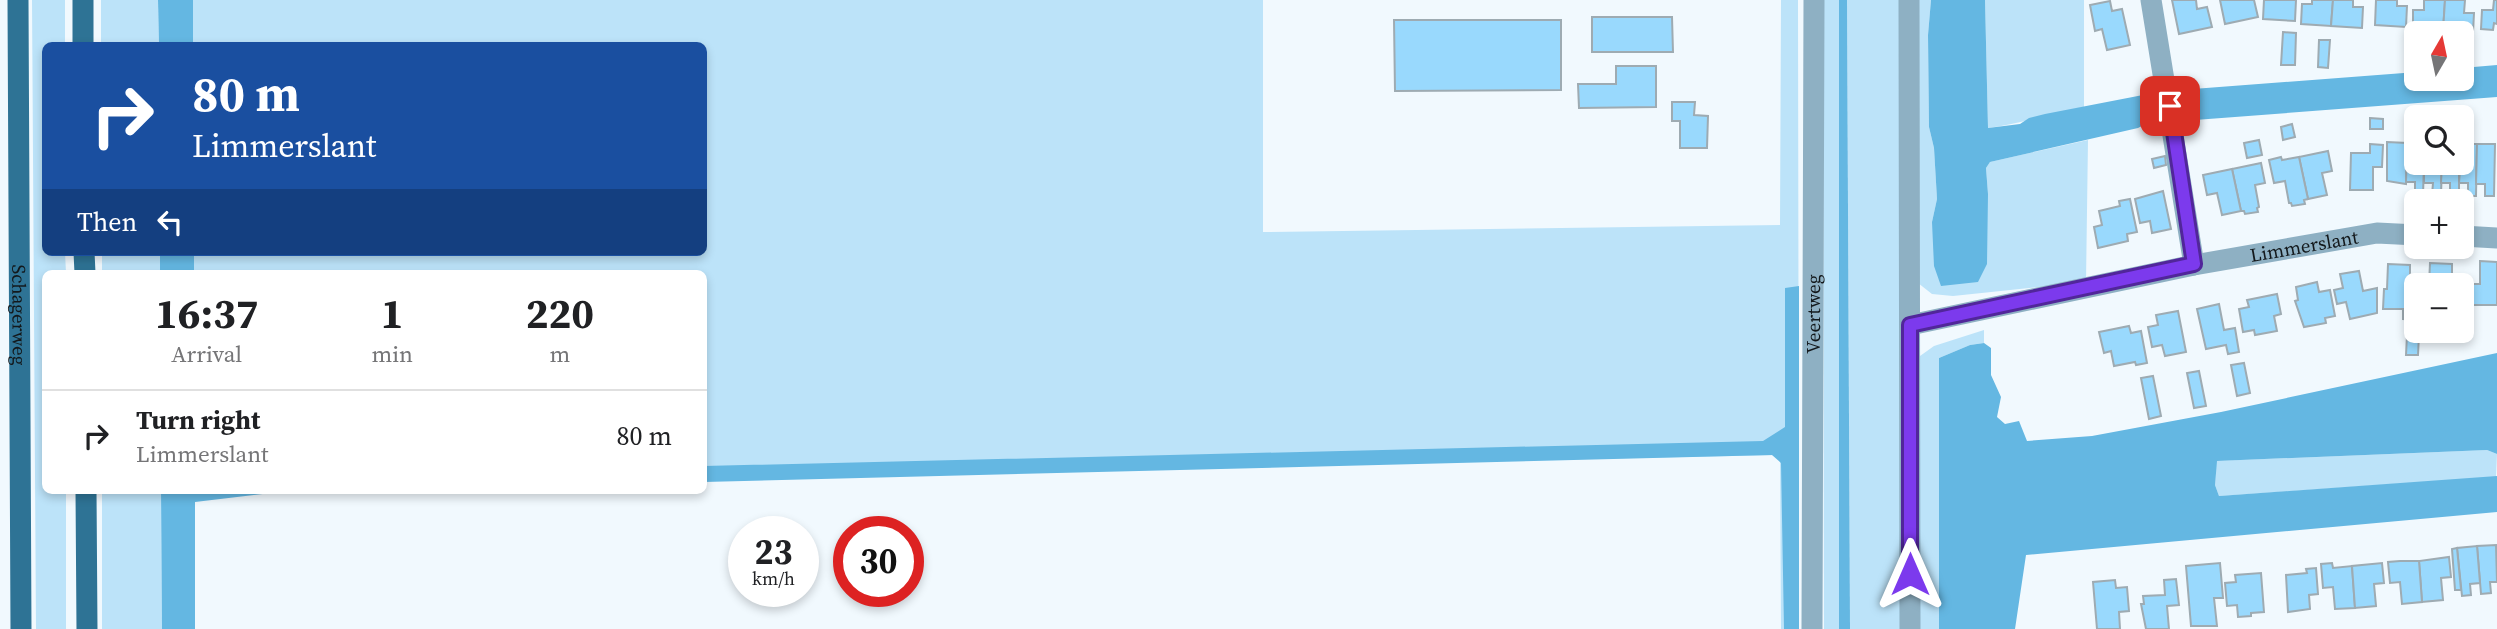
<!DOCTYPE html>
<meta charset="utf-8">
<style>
:root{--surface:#fff;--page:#f6f6f6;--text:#202124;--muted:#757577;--line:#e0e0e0}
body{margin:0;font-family:"Source Serif 4",serif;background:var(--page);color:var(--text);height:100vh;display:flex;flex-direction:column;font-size:26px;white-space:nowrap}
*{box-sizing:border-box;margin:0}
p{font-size:23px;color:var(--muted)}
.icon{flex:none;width:38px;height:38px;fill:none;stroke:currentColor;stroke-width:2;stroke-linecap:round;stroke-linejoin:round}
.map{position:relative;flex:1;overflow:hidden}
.sheet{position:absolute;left:42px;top:270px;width:665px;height:224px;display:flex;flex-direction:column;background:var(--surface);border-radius:10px;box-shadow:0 4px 10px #0003}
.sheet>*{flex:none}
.guide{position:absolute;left:42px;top:42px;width:665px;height:214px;border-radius:10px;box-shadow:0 4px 10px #0003;background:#1a4fa0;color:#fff;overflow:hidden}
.needle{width:46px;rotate:9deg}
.tools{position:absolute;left:2404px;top:21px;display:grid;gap:14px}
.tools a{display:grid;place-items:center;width:70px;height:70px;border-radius:10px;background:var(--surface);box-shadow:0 4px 10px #0003;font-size:35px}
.speed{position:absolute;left:728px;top:516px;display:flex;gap:14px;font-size:35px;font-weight:700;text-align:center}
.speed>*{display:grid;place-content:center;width:91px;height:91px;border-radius:50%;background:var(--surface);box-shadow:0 4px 10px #0003;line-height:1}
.speed small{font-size:18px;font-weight:400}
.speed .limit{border:10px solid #d22;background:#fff;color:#111}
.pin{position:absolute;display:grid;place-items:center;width:60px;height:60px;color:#fff;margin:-30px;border-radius:14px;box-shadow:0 4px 10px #0006}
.me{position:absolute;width:77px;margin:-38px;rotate:0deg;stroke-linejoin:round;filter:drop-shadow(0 0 5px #0008)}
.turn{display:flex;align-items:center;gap:24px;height:147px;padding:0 35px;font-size:32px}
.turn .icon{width:91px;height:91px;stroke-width:2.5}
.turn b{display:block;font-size:49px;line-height:60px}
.then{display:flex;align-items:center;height:66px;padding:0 35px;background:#0003;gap:14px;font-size:26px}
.eta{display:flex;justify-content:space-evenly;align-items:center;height:119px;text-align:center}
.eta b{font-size:42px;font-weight:700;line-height:49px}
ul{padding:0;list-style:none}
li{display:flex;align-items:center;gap:21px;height:91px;padding:0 35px;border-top:2px solid var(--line)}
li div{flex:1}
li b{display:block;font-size:26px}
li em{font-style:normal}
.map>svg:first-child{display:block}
.green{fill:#bce3f9}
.water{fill:#64b7e2}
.building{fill:#99d9fd;stroke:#9eabb2;stroke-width:2}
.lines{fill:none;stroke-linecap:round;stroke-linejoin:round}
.minor{stroke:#8eb0c3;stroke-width:21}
.major{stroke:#2e7395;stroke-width:21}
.route-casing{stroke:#51269a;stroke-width:18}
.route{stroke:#7c3aed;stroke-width:12}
.labels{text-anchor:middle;stroke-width:6;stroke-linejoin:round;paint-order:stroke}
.street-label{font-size:19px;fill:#13181b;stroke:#f1f9fe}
</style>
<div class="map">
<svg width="2497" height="629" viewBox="0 0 2497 629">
<rect width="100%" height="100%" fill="#f1f9fe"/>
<!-- green -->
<g class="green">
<polygon points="32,0 65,0 65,45 46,46 46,252 65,252 66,273 46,273 46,490 66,490 66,629 36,629"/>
<polygon points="101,0 158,0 159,45 101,45"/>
<polygon points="193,0 1263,0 1263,232 1780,225 1781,0 1798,0 1799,629 1781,629 1780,455 704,477 704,273 194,273 194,252 704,252 704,46 193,45"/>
<polygon points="1823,0 1839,0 1839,629 1824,629"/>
<polygon points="1847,0 1900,0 1900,629 1850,629"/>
<polygon points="1918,0 1931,0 1928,35 1929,127 1934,148 1937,199 1932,222 1988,194 1986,168 1990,162 2088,140 2086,282 1953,296 1932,294 1918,283"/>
<path d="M1985,0H2084V107C2051,113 2021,124 1988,128Z"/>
<rect x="102" y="252" width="58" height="21"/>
<polygon points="1984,330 1984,343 1970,345 1939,358 1939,629 1920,629 1920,356 1934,346"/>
<polygon points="2487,450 2497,454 2496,477 2219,496 2215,485 2216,461"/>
<polygon points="102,490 161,490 162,629 102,629"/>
</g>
<!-- water -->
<g class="water">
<polygon points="158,0 193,0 193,45 159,45"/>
<polygon points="1839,0 1847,0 1850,629 1839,629"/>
<polygon points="1931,0 1985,0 1988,128 2020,124 2029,118 2045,114 2143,95 2149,110 2153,109 2154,112 2150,114 2151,121 2138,128 1990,162 1986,168 1988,194 1987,264 1978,282 1941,286 1934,266 1932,222 1937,199 1934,148 1929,127 1928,35"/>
<polygon points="2497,65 2497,97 2195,120 2191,92 2193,89 2417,72 2417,79 2462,79 2462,68"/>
<rect x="160" y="252" width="34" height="21"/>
<polygon points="1799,286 1799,629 1784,629 1781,463 1772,455 704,482 704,466 1763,441 1785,427 1785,288"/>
<polygon points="1984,343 1991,348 1991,375 2001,397 1997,417 2005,424 2019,421 2027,441 2092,436 2221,412 2497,353 2497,454 2487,450 2217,461 2215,485 2219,496 2497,476 2497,512 2026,555 2015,629 1939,629 1939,358 1970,345"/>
<polygon points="161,490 386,490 271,493 195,502 195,629 162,629"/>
</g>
<!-- building -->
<g class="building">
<polygon points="2172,0 2196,0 2197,9 2207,7 2212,27 2179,34"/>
<polygon points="2220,0 2254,0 2258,17 2225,24"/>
<polygon points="2264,0 2296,0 2295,21 2263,19"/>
<polygon points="2312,0 2333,0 2331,26 2301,24 2302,4 2312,4"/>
<polygon points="2333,0 2353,0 2353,7 2363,7 2362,28 2331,26"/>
<polygon points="2376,0 2397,0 2397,6 2407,6 2406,27 2375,25"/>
<polygon points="2424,0 2445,0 2443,31 2443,24 2424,23 2424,31 2413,30 2413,10 2424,10"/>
<polygon points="2445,0 2465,0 2464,13 2474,13 2473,33 2443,31"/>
<polygon points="2494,0 2497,0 2497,24 2494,23 2493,30 2481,29 2482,10 2493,10"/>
<polygon points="2110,1 2112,11 2122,9 2130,45 2107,50 2102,29 2095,31 2090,5"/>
<polygon points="1592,17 1672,17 1673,52 1592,52"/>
<polygon points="1394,20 1561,20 1561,90 1395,91"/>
<polygon points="2283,32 2296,33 2295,65 2281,65"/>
<polygon points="2463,33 2473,33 2472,53 2462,52"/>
<polygon points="2319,40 2330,40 2328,68 2318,67"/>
<polygon points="1616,66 1656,66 1656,107 1579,108 1578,84 1616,84"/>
<polygon points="1672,102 1695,102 1694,115 1708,116 1707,148 1680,148 1680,121 1672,121"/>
<polygon points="2370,118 2383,119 2383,129 2370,129"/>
<polygon points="2292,124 2295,137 2283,140 2281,127"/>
<polygon points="2259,140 2262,155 2247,158 2244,143"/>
<polygon points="2387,142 2407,143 2406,184 2387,181"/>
<polygon points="2370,144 2383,145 2382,167 2373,167 2373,190 2350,190 2351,153 2370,153"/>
<polygon points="2462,144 2477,144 2476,196 2468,196 2468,183 2459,183"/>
<polygon points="2477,144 2495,144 2494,196 2485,196 2485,184 2476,184"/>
<polygon points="2407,149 2417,149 2417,163 2424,163 2423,195 2415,195 2415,182 2406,182"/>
<polygon points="2328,151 2332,171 2322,173 2327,195 2308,199 2299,157"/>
<polygon points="2165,156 2166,165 2154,168 2152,159"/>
<polygon points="2281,157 2282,160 2299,157 2308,199 2304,200 2305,204 2292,206 2291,203 2289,203 2285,181 2274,183 2269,160"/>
<polygon points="2261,163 2265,183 2255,185 2259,207 2257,208 2258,212 2245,214 2244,211 2241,211 2232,169"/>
<polygon points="2424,163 2442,163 2441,195 2432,195 2433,183 2424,183"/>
<polygon points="2442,163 2459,163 2459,195 2450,196 2450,183 2441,183"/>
<polygon points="2232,169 2241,211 2222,215 2217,193 2207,195 2203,175"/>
<polygon points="2163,191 2171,229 2152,233 2150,221 2140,223 2135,199"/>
<polygon points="2130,199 2137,232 2127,234 2128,241 2098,248 2094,227 2102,225 2099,211 2120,206 2119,201"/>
<polygon points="2480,261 2497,262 2497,305 2469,305 2469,284 2480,284"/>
<polygon points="2430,263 2452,264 2452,285 2429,285"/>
<polygon points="2388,264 2410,265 2410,284 2420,285 2417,285 2417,320 2403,319 2403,309 2383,309 2384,289 2387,289"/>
<polygon points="2359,271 2363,291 2377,288 2377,313 2350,319 2346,302 2337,304 2334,290 2343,288 2340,274"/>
<polygon points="2317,282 2319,292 2330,290 2335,316 2325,318 2326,323 2304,327 2295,301 2298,300 2296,287"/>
<polygon points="2277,294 2281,314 2274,316 2277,331 2255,335 2254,330 2243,332 2239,309 2249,307 2247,300"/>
<polygon points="2219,304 2224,330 2235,328 2239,352 2228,354 2226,345 2206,349 2197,309"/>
<polygon points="2178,311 2186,352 2165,356 2162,345 2152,347 2148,327 2158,325 2156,315"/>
<polygon points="2129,326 2131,333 2141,331 2147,363 2136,365 2135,362 2114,366 2111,351 2104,353 2099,332"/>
<polygon points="2407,335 2419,335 2418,355 2406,355"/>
<polygon points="2244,363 2250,393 2237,396 2231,365"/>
<polygon points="2199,371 2206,406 2194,408 2187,373"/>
<polygon points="2153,376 2161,416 2149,419 2141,378"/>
<polygon points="2496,545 2497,582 2490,582 2491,593 2481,594 2477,546"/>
<polygon points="2477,546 2480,583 2470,584 2471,595 2462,596 2457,548"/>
<polygon points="2457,548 2461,590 2455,590 2452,549"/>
<polygon points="2449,557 2451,577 2441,578 2443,600 2422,602 2419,561"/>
<polygon points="2400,561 2419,561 2422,602 2402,604 2400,582 2390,583 2388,562"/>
<polygon points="2220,563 2223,598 2214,598 2217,626 2191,626 2186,566"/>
<polygon points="2332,563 2333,568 2352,566 2355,608 2335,609 2333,587 2323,588 2321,564"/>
<polygon points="2382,563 2384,583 2374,584 2376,606 2355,608 2352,566"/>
<polygon points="2316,568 2318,594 2309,595 2310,609 2288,612 2286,575 2307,573 2306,569"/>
<polygon points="2261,573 2264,612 2251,613 2251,616 2238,617 2237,605 2227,606 2225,583 2236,582 2235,575"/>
<polygon points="2176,579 2179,605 2167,606 2169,629 2146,629 2141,604 2144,604 2143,596 2165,595 2164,580"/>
<polygon points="2115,580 2116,588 2127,587 2129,611 2119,612 2120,629 2097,629 2093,582"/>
</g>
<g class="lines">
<!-- minor -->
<g class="minor">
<polyline points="1909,0 1910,629"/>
<polyline points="2151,0 2194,265"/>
<polyline points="2462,236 2497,238"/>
<path id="s1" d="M1910,325L2194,265L2377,233L2417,235"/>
<path id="s2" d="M1812,629L1814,0"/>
</g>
<!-- major -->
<g class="major">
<path id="s3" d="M18,0L21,629"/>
<polyline points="83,0 83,46"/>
<polyline points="84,252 85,273"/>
<polyline points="86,490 87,629"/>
</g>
</g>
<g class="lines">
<defs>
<polyline id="route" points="1910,574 1910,325 2194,264 2170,106"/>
</defs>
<!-- route casing -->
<use href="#route" class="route-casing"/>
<!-- route -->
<use href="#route" class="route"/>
</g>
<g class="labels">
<!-- street labels -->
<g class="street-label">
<text dy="7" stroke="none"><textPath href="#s1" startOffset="402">Limmerslant</textPath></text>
<text dy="7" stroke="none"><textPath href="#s3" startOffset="315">Schagerweg</textPath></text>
<text dy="7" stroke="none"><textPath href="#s2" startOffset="315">Veertweg</textPath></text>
</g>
</g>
</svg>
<div class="tools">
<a><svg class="needle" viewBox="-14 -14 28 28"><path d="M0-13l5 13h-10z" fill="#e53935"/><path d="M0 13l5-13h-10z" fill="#757577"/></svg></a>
<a><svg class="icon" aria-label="search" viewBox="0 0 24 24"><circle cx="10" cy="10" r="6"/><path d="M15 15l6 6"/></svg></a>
<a>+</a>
<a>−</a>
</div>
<div class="speed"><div>23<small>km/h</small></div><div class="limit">30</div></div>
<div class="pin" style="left:2170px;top:106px;background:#d93025"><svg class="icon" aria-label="arrive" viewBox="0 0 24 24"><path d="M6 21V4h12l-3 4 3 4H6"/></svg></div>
<svg class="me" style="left:1910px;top:574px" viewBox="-20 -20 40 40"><path d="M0-17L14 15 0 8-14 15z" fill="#7c3aed" stroke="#fff" stroke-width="4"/></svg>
<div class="guide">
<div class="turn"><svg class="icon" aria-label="right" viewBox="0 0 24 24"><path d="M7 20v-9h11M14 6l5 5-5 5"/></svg><div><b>80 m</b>Limmerslant</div></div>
<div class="then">Then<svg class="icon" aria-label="left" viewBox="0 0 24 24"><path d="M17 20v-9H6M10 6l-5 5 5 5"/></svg></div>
</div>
<section class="sheet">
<div class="eta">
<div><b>16:37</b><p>Arrival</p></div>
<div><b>1</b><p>min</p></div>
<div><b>220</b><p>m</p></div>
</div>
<ul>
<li><svg class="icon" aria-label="right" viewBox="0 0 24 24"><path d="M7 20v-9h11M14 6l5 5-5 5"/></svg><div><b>Turn right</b><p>Limmerslant</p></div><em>80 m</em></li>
</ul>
</section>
</div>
